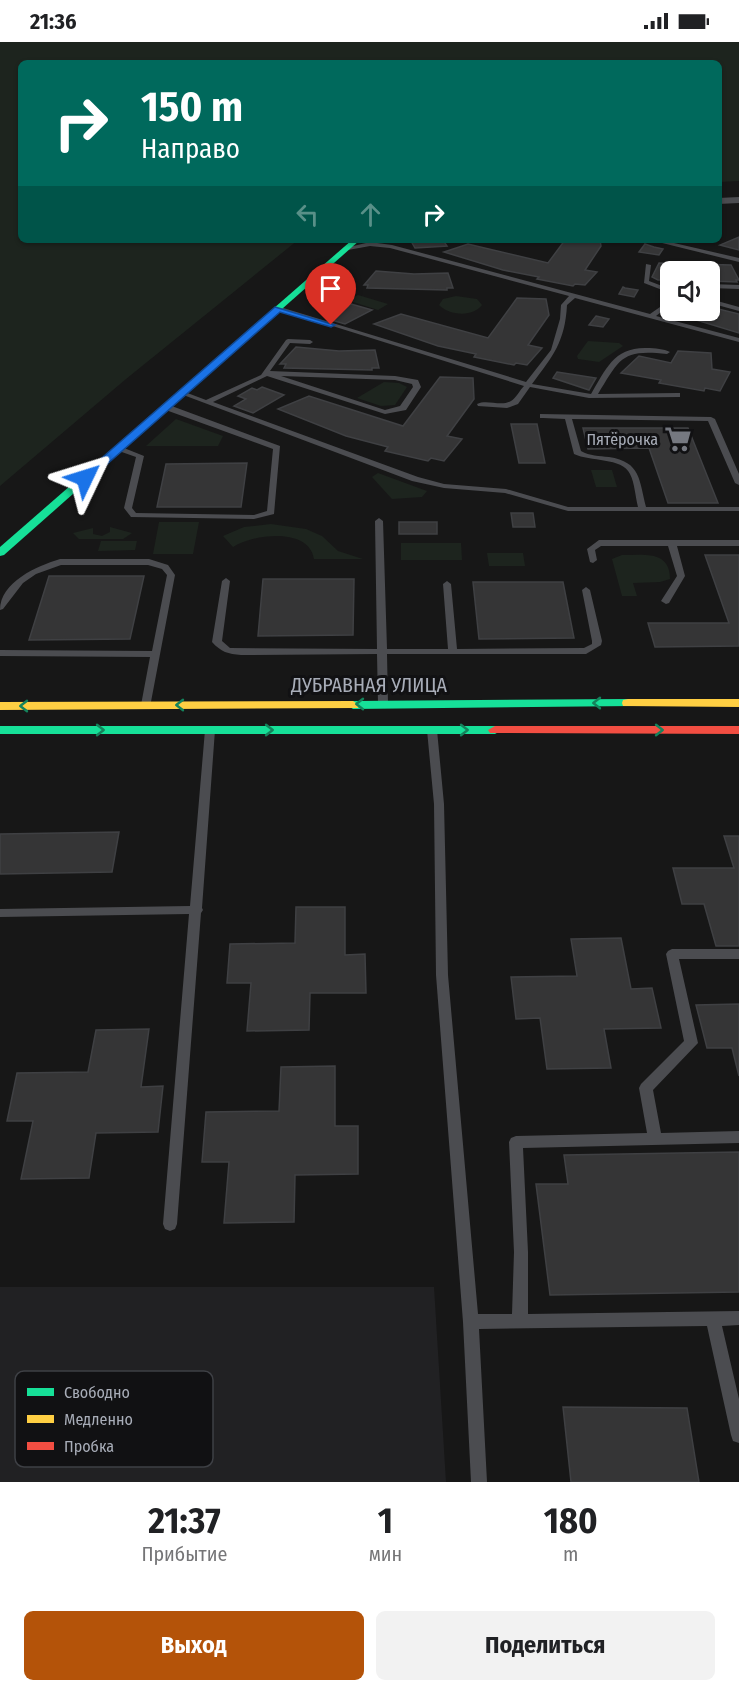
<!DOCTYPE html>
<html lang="ru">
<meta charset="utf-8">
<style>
:root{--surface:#fff;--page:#f2f2f2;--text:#202124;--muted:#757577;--accent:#b45309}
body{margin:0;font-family:"Fira Sans Condensed",sans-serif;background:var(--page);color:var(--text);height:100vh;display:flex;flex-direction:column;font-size:22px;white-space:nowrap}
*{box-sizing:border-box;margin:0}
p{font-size:20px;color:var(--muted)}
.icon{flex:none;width:33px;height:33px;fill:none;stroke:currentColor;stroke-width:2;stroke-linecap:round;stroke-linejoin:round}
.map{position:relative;height:1440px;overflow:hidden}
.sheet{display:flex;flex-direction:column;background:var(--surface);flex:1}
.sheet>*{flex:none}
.banner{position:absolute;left:18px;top:18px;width:704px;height:183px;border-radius:9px;box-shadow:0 2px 4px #0004;background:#00695c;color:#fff;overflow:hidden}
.controls{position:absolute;left:660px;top:219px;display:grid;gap:12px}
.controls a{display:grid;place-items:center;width:60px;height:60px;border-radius:9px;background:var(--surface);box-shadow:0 2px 4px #0004;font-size:30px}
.pin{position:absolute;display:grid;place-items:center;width:51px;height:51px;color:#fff;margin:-62px -26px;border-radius:50% 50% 50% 0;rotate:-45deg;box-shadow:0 0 6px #0007}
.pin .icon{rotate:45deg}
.me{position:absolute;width:66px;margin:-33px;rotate:49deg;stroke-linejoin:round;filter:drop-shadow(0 0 4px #0008)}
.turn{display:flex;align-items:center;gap:21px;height:126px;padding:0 24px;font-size:27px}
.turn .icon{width:78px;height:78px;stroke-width:2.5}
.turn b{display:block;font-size:42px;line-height:51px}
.lanes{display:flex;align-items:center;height:57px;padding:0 24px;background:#0003;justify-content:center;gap:30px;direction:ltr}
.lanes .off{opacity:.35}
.eta{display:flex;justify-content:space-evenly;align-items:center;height:102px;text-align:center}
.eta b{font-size:36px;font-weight:700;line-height:42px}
.action{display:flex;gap:12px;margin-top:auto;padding:12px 24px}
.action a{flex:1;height:69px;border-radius:9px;background:var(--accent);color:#fff;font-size:24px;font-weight:700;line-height:69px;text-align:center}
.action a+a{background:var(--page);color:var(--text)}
.status{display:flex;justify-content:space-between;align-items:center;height:42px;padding:0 30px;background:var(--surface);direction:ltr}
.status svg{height:16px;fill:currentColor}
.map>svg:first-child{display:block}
.built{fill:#212123}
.green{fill:#1d241e}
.building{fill:#353536;stroke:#3f4043;stroke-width:1.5}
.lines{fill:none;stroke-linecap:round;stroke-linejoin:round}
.lane{fill:#4b4c50;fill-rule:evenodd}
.street{fill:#4b4c50;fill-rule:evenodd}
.fast{fill:#16e098;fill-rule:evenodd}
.slow{fill:#ffcf43;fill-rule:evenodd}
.jam{fill:#f24e42;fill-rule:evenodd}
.oneway{stroke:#14835c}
.route{fill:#1a73e8;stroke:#114b97;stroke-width:1.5}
.labels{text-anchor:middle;stroke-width:6;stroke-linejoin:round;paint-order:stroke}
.far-poi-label{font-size:16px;fill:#a8adb8;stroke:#111113;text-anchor:end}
.street-label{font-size:20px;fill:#a8adb8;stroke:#111113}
.key{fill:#111113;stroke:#3e4045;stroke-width:1.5}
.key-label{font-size:16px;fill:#a8adb8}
</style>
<div class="status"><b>21:36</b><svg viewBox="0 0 49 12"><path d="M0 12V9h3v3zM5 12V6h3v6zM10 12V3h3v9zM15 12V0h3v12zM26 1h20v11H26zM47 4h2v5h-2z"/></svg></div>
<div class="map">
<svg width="739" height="1440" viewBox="0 0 739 1440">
<rect width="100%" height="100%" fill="#171717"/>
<!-- built -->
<polygon class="built" points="0,1245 434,1245 446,1440 0,1440"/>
<!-- green -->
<g class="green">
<polygon points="0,0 739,0 739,139 719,140 718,21 21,21 21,198 298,198 126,337 0,444"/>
<polygon points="341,253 352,256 358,253 388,262 378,268 353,260 347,263 332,258"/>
<path d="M456,254L477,257L482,263C473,275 450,274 439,263L443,257Z"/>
<polygon points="588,299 619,301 623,304 599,320 578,317 577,314"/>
<polygon points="384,340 399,341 407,345 395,363 381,364 357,356"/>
<polygon points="176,377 223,394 218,404 146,404"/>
<polygon points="591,428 612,428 617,445 596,445"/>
<polygon points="378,431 427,449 422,455 392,457 372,435"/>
<polygon points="159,480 199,480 193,512 153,512"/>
<path d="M271,482L306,487L322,494L338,509L363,517H314C309,485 253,492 233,505L223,494L244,485Z"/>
<polygon points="110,485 132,491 123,497 79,497 73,491 93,486 93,492 102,494 110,490"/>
<polygon points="101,499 137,499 135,508 98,509"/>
<polygon points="401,501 461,501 462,518 401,518"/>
<polygon points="487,511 523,511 525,524 489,524"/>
<path d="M622,513C644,513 670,508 670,537L660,540L633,541L637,554H622L612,517Z"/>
</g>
<!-- building -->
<g class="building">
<polygon points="739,195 739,208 720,203"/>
<polygon points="443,198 447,204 415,206 411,199"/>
<polygon points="565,198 600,198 601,204 585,228 597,230 585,243 575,242 573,244 537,237 539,235 503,228 444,210 468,202 548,221"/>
<polygon points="645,202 654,205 663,207 659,213 639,210"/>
<polygon points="659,221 731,223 739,238 736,238 737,240 710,239 710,230 670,230 670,238 658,238 652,235"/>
<polygon points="376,229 414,232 448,231 453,246 447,246 447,248 367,246 368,243 364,243"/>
<polygon points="623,245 625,246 638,248 634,255 619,252"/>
<polygon points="517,256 546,257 549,273 528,303 542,306 527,323 516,321 514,323 474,315 476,312 438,304 374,282 401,272 488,296"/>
<polygon points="351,262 372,268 345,282 328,277 338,272 332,270"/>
<polygon points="710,265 739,272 739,291 680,273 691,268 710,268"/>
<polygon points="596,274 609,277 603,285 589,283"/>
<polygon points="296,305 339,309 375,308 379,326 372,326 372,328 284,326 286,322 280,322"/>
<polygon points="678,309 711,311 712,327 730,330 720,349 705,346 704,349 659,341 661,338 621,331 639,314 671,321"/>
<polygon points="557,330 596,336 589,348 553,336"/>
<polygon points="440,335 473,336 474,357 447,394 462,397 444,419 431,416 428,419 385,409 388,405 346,394 278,367 309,354 403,384"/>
<polygon points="262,345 284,353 253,371 234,364 246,357 238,354 252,346 257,348"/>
<polygon points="511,382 537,382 545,421 519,421"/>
<polygon points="583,386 688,386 718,461 668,461 649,406 588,407"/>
<polygon points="247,421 241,465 157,465 166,422"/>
<polygon points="511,471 533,471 535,485 513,485"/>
<rect x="399" y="480" width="38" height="12"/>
<polygon points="705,513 739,513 739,604 655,605 648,581 729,581"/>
<polygon points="49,534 144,534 130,597 29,598"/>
<polygon points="263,537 354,537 353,593 258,594"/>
<polygon points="473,540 563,540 574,596 479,597"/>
<polygon points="119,790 112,830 0,832 0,792"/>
<polygon points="724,794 739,794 739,904 716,904 704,862 682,862 673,826 734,826"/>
<polygon points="296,865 345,865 345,913 365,912 366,951 310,951 309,988 247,989 251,941 227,941 230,902 295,901"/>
<polygon points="621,896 631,947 652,946 661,986 604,987 611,1026 547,1027 540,976 516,977 511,935 577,934 571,897"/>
<polygon points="739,962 739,1034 732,1006 707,1006 696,963"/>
<polygon points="149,987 141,1045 163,1044 158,1090 96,1091 89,1136 21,1137 33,1079 7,1079 17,1031 88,1030 96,988"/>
<polygon points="335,1024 335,1084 358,1084 358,1132 295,1133 294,1180 224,1181 229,1120 202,1120 206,1070 279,1069 281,1025"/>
<polygon points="739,1110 739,1250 550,1253 536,1142 568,1142 564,1113"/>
<polygon points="563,1365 687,1366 699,1440 571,1440"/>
</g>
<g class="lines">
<!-- lane -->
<g class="lane">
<polygon points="650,198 661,198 739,216 739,220"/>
<path d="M370,200L392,203L650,272L670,258V263L656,274L739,296V300L575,256L567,263C565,300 553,314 532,342L591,352C606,327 614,305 647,306C655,306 664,307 670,310L667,312C622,307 620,316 598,352L677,351H680V355L589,356L530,345L518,362L507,366L478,364L477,362C487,357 501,365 511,359C516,356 520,348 524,344L275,266L280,265L526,340L551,308L560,277L561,263L569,254L390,206L370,204L348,208L345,206Z"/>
<polygon points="646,222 651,223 649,239 670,247 670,251 644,241"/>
<polygon points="710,242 739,243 739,247 710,246"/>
<polygon points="710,257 739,265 739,269 710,261"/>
<path d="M288,297L310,298L313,300L310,302L290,301L270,329L395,334L418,338L421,345L406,368L385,372L267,334L213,360L418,435L444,442L506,447L568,465H638C635,454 635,442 630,432C622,415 590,420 574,412L565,377L543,376H540V372L711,375L715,377L739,432V443L735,441L708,379L572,377L581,409C590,414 599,414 609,415C641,420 639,438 646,465H739V469H568L505,451L444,446L412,439L178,351L182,349L206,358L261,333L286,298ZM281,334L395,338L412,342L413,345L400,364L385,368Z"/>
<polygon points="163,363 169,363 280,404 274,472 254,477 131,475 124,466 136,415 116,408 116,404 119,404 144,414 132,466 136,471 254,473 267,469 273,407 163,367"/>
<path d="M379,476L383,479L387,607H448L443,542L447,539L451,542L457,607L584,606L592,602V599L582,548L586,545L590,548L602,599L601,603L586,612H387L388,662L383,665L378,662L377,612L241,613C228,612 221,610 212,600L222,539L226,536L230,539L222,599L230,606L377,607L375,479Z"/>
<polygon points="599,498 739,498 739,504 677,504 685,534 669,561 666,562 661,559 677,534 668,504 601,504 595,508 597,518 593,521 590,520 587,507"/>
<path d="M60,517H149L168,523L175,533L150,665L146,666L141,663L150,615L0,614V608L152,609L167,533L162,527L148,523H61L36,532L23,541L3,567L0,568C0,540 37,524 60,517Z"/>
<polygon points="210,685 215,688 202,866 203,868 201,871 177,1182 175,1187 170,1189 165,1187 163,1182 189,872 0,875 0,867 190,864 205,688"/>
<polygon points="432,685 437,688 444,762 448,933 478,1272 512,1272 514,1210 509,1100 511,1096 516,1094 647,1091 639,1046 641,1042 684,999 666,912 668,909 672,907 739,907 739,917 679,917 698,1001 653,1048 661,1091 739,1089 739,1101 523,1106 528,1210 528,1272 739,1269 739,1283 722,1284 739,1357 739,1401 733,1399 731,1393 707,1284 479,1287 487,1440 471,1440 463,1280 436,933 434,762 427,688"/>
</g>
<!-- street -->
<polygon class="street" points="739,155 739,161 718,162 718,156"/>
<!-- fast -->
<g class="fast">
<polygon points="352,198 360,198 4,513 0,514 0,505"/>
<polygon points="628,657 633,658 634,661 633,664 353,667 347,663 353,659"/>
<polygon points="0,684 495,684 502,688 495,692 0,692"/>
</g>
<!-- slow -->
<g class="slow">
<polygon points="628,657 739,657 739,665 623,664 622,661 623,658"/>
<polygon points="353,659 359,663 358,666 0,668 0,660"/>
</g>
<!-- jam -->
<polygon class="jam" points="495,684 739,684 739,692 490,691 488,688"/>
</g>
<!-- one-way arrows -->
<defs><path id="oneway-chevron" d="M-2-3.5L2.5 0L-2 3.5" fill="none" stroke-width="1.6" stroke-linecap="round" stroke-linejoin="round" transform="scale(1.5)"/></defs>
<g class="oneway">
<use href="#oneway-chevron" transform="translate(597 661) rotate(180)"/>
<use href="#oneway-chevron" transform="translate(360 662) rotate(180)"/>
<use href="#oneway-chevron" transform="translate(180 663) rotate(180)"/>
<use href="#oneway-chevron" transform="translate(24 664) rotate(180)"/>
<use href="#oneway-chevron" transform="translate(100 688)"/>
<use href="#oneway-chevron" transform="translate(269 688)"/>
<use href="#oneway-chevron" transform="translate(464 688)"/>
<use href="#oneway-chevron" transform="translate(659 688)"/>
</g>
<!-- route -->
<polygon class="route" points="275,265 335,283 331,285 280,270 89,438 81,438 81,434"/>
<!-- icons -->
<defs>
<symbol id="supermarket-bare" viewBox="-9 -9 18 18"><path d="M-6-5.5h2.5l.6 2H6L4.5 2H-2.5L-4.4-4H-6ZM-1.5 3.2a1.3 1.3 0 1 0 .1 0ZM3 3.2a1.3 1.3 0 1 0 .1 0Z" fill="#757880" stroke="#111113" stroke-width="2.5" paint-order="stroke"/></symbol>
</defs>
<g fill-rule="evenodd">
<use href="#supermarket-bare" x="659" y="378" width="38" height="38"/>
</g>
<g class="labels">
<!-- far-poi labels -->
<g class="far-poi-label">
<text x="658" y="403">Пятёрочка</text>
</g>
<!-- street labels -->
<g class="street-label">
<text x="369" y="650">ДУБРАВНАЯ УЛИЦА</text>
</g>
</g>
<!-- legend -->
<rect x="15" y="1329" width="198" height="96" rx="9" class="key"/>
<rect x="27" y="1346" width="27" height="8" fill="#16e098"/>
<rect x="27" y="1373" width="27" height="8" fill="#ffcf43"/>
<rect x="27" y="1400" width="27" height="8" fill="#f24e42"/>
<g class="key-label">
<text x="64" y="1356">Свободно</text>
<text x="64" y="1383">Медленно</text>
<text x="64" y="1410">Пробка</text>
</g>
</svg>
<div class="controls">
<a><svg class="icon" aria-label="sound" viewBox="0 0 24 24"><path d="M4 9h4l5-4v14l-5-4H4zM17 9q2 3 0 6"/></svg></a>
</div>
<div class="pin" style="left:331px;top:283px;background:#d93025"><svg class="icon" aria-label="arrive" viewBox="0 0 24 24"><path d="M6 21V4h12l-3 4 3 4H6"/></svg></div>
<svg class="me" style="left:85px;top:436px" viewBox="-20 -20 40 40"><path d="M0-17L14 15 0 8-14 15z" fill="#1a73e8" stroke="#fff" stroke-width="4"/></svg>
<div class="banner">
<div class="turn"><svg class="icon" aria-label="right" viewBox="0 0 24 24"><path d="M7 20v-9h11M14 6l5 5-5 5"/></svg><div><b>150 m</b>Направо</div></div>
<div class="lanes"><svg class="icon off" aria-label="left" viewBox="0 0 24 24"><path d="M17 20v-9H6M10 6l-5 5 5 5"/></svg><svg class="icon off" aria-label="ahead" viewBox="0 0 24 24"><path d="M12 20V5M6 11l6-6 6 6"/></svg><svg class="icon" aria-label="right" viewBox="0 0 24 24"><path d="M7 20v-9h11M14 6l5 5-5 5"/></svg></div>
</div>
</div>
<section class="sheet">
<div class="eta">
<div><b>21:37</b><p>Прибытие</p></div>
<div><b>1</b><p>мин</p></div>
<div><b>180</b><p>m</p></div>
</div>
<div class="action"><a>Выход</a><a>Поделиться</a></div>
</section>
